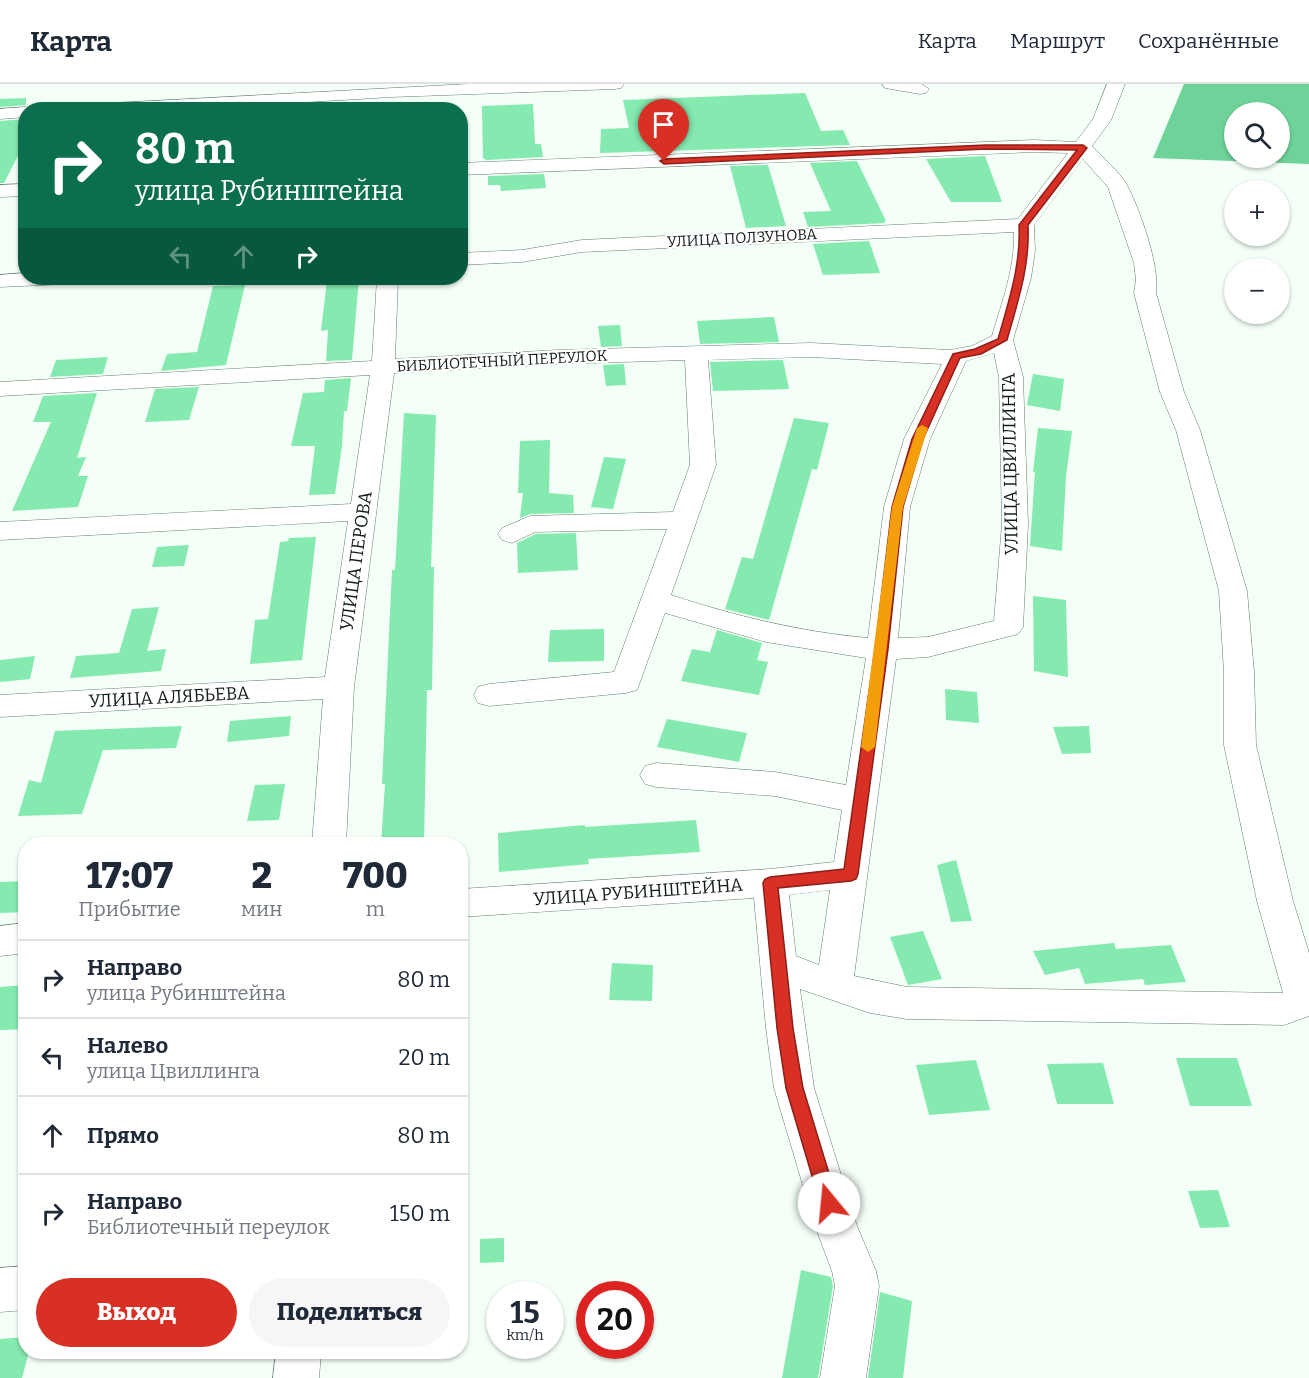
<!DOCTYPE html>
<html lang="ru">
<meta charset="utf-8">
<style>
:root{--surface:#fff;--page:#f6f6f7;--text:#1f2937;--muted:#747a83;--line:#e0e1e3;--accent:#d93025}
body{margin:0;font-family:Bitter,serif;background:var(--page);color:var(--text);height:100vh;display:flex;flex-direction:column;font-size:22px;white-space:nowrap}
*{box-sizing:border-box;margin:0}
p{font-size:20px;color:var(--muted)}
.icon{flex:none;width:33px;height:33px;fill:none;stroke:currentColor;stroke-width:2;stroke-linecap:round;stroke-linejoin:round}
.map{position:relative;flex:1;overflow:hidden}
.sheet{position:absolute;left:18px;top:753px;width:450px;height:522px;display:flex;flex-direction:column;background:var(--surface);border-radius:24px;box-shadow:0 2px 4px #0004}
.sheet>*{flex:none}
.top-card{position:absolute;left:18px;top:18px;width:450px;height:183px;border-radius:24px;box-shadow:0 2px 4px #0004;background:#0b6e4f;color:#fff;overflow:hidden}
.tools{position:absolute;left:1224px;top:18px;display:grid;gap:12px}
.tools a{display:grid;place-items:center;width:66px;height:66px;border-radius:50%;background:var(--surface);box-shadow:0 2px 4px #0004;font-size:30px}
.speed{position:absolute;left:486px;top:1197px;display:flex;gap:12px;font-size:30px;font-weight:700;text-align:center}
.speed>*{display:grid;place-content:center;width:78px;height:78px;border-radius:50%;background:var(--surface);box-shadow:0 2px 4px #0004;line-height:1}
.speed small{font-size:15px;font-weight:400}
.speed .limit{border:9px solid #d22;background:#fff;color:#111}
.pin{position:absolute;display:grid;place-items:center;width:51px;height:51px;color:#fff;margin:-62px -26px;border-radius:50% 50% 50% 0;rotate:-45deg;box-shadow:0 0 6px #0007}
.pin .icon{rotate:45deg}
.me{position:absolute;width:66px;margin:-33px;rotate:343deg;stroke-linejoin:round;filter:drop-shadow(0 0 4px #0008)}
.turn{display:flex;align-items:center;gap:21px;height:126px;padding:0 18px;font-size:27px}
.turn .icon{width:78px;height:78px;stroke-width:2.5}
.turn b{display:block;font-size:42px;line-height:51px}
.lanes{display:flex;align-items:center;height:57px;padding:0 18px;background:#0003;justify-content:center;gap:30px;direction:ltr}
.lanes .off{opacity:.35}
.eta{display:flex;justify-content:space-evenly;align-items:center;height:102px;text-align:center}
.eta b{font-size:36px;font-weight:800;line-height:42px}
.action{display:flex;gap:12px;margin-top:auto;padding:12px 18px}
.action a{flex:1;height:69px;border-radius:36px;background:var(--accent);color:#fff;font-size:24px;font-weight:800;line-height:69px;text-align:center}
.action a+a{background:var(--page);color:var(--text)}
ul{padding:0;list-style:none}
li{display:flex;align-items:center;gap:18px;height:78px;padding:0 18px;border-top:2px solid var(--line)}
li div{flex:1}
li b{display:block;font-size:22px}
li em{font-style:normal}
header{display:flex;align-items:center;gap:36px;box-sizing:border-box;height:84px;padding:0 30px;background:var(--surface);border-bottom:2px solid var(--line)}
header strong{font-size:28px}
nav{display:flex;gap:33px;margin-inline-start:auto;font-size:21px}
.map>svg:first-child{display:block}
.forest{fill:#6ed399;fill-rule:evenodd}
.building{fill:#85eaaf}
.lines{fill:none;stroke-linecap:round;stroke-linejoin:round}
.minor-casing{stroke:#627e6c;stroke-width:1}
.minor{fill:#fff;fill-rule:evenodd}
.route{fill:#d93025;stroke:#8d1f18;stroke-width:1.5}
.slow{fill:#f59e0b}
.labels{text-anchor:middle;stroke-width:4.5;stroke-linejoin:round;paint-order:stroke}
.far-street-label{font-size:15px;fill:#131e17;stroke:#fff}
.street-label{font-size:18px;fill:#131e17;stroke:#fff}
</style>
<header>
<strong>Карта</strong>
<nav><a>Карта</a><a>Маршрут</a><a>Сохранённые</a></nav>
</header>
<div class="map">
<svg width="1309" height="1294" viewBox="0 0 1309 1294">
<rect width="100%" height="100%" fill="#f3fff7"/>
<!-- forest -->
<path class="forest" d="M1184,0H1309V80L1153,74ZM1234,28H1280V74H1234Z"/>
<!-- building -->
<g class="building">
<polygon points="805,9 821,47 843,46 850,61 600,69 601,45 629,44 623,16"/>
<polygon points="26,14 26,21 0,23 0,15"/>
<polygon points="533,20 535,60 541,60 543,73 486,76 483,74 482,22"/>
<polygon points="26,35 26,56 4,99 0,99 0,37"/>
<polygon points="985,72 1002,118 951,118 926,75"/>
<polygon points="857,77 886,137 884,137 885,139 808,143 803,128 831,127 810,79"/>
<polygon points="768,81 786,142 746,144 730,82"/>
<polygon points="544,90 546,104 501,107 500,101 488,101 488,92"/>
<polygon points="869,157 880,189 823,191 813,160"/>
<polygon points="359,194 352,276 326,277 328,246 321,247 327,196"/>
<polygon points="245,201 226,281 161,287 167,270 197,268 213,202"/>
<polygon points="774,233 779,258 700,260 697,237"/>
<polygon points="620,241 622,262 601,263 598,242"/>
<polygon points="108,273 103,290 50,293 56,276"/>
<polygon points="783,276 789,305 713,307 710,278"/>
<polygon points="624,280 626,301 606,302 603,281"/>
<polygon points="1033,290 1064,295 1060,327 1027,321"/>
<polygon points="351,294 347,327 344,327 342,362 335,410 309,411 315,362 291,362 303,309 324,308 325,296"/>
<polygon points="199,303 189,336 145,338 155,305"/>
<polygon points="97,309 77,374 86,373 78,392 88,392 78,423 12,427 51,338 33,338 43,312"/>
<polygon points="404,329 436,331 431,483 434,483 432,606 427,606 424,760 381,760 385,700 382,700 392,486 395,486"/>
<polygon points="794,334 829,339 817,386 812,385 769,536 725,525 742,473 753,475"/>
<polygon points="1038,344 1072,347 1066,393 1062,467 1030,462 1035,388 1033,388"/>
<polygon points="550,356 549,409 573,411 574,429 530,430 520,434 523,409 518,409 520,357"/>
<polygon points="604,373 626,375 613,425 591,423"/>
<polygon points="576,449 578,486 518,489 517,459 536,450"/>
<polygon points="316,453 302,576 250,580 255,536 268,535 280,458 288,457 289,454"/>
<polygon points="189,461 184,482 152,483 157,463"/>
<polygon points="1033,512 1066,516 1068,593 1034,587"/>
<polygon points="159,523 147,567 166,565 161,587 70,594 76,572 119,569 132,525"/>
<polygon points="604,545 604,577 548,578 550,546"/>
<polygon points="717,546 762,559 757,576 768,578 759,611 681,597 692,565 710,568"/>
<polygon points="35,572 30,595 0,598 0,576"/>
<polygon points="945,605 977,608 979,639 946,636"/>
<polygon points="291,632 289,652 227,658 230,637"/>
<polygon points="667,635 747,649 739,678 657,663"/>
<polygon points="182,642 176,664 103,666 82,730 18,732 29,696 41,699 55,647"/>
<polygon points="1089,642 1091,669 1062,670 1053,643"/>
<polygon points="285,700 279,736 247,737 255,701"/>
<polygon points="696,736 700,768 588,775 589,780 499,788 498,749 585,741 585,743"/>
<polygon points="956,776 972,837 951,838 937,781"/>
<polygon points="26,797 26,828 0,829 0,798"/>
<polygon points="923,847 942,895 908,901 890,853"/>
<polygon points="1114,859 1116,865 1171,861 1186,898 1145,901 1143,895 1085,900 1079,884 1045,891 1033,867"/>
<polygon points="612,879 653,881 652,917 609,916"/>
<polygon points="26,901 26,945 0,946 0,903"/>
<polygon points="1176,974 1237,974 1252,1022 1190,1022"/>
<polygon points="976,976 990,1026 929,1031 916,981"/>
<polygon points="1103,979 1114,1020 1057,1020 1047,980"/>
<polygon points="1218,1106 1230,1143 1200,1144 1188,1107"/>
<polygon points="504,1154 504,1178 480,1179 480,1155"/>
<polygon points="801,1186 831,1193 833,1202 818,1294 782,1294"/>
<polygon points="880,1208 912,1217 903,1294 868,1294"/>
<polygon points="26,1253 26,1268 29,1268 22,1294 0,1294 0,1255"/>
</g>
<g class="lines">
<defs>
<g id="minor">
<polygon points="469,0 624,0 621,4 615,5 391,13 178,26 68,26 77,21"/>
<polygon points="882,0 921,0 929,5 926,9 920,10 885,4"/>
<path d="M1107,0H1125L1111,36L1092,62C1103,74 1119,87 1127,101C1140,126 1160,182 1156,209L1184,308L1200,346L1247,507L1254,588L1256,661L1293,817L1309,869V932L1284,941L907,935L870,929L800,905L814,1004L857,1142L876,1187L879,1202L866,1294H820L835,1202L832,1187L815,1142L774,1004L766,944L754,814L460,833V805L770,785L834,778L842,726L775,712L656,703L645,700L640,691L645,682L656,679L775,688L846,701L866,574L766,558L665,529L637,606L626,609L489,622L478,619L474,611L478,603L489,600L614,588L667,445L535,448L512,459L502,456L498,450L502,444L530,432L673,428L690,381L685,276L559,280L394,289L354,603L346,760H312L323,615L0,633V611L325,593L348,437L0,456V438L351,420L370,291L0,312V298L372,277L377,194H398L395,275L559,266L811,259L950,266L972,262L992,252C1002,218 1015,184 1014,148L582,168L522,178L460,181V169L522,166L582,156L1018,135L1068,69L1034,68L460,91V79L1034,56L1076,58L1093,35ZM1083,75L1108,103L1134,179L1136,196L1134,209L1160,308L1176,346L1219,507L1224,588V661L1257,817L1283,909L907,903L854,892L896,575L928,573L1018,550L1023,543L1028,440L1023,293L1013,256L1031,194L1035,167L1034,141ZM994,269L999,293L1002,440L994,537L928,553L898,554L910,423L930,355L966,277ZM811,273L942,280L904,355L884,423L868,554C801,548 735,532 671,511L716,381L708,276ZM830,806L819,881L796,872L789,811Z"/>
<polygon points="26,23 33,26 26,26 26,33 0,35 0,25"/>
<polygon points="26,100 26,112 0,113 0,101"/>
<polygon points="26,189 26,194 74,194 71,199 63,200 0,203 0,191"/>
<polygon points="26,839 26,869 0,872 0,842"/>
<polygon points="26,1182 26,1226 0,1228 0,1184"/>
<polygon points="276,1268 321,1268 319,1294 273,1294"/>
</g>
</defs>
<!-- minor casing -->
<use href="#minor" class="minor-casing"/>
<!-- minor -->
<use href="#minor" class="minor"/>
</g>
<!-- route -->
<path class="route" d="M986,61H1083L1087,64L1028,141C1030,182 1018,217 1007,256L981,270L960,274L923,355L903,423L888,565L858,790L856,795L851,797L778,804L793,944L803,1004L838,1119L835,1126L829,1128L822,1126L820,1119L786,1004L777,944L763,799L765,795L770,793L844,785L875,565L892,423L912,355L953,270L975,265L998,255C1009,216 1021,181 1019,141L1077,66L986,65L664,80L660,77L664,75Z"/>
<!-- slow -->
<polygon class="slow" points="922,341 928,344 903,423 875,663 868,668 861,663 892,423 917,344"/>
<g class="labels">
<!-- far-street labels -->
<g class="far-street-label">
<text transform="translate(742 154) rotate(-3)" y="5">УЛИЦА ПОЛЗУНОВА</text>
<text transform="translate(502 277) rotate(-3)" y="5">БИБЛИОТЕЧНЫЙ ПЕРЕУЛОК</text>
</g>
<!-- street labels -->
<g class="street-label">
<text transform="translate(1010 380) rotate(-91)" y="6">УЛИЦА ЦВИЛЛИНГА</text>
<text transform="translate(356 477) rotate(-82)" y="6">УЛИЦА ПЕРОВА</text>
<text transform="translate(169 613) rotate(-3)" y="6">УЛИЦА АЛЯБЬЕВА</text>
<text transform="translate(638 808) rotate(-4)" y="6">УЛИЦА РУБИНШТЕЙНА</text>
</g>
</g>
</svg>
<div class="tools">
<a><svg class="icon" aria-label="search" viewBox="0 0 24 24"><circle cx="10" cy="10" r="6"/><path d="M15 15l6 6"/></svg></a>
<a>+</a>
<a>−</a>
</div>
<div class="speed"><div>15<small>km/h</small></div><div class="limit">20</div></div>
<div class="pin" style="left:664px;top:77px;background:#d93025"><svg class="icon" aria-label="arrive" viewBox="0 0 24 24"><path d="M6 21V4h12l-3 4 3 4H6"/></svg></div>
<svg class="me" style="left:829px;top:1119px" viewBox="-20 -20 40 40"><circle r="19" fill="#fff"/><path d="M0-13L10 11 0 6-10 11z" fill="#d93025"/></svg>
<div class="top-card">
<div class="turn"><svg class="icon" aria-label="right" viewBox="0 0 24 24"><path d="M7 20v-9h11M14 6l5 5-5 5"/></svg><div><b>80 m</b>улица Рубинштейна</div></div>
<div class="lanes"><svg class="icon off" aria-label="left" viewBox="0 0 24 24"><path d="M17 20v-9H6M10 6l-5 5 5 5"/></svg><svg class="icon off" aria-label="ahead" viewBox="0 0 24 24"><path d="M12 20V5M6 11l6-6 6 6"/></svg><svg class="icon" aria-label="right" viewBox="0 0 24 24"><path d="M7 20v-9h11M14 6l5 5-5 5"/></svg></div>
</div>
<section class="sheet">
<div class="eta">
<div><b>17:07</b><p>Прибытие</p></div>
<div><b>2</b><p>мин</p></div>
<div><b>700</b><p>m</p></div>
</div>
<ul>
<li><svg class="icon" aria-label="right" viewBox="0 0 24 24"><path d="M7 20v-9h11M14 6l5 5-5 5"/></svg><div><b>Направо</b><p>улица Рубинштейна</p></div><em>80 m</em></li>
<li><svg class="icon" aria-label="left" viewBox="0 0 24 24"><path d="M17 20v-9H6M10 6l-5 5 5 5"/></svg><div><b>Налево</b><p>улица Цвиллинга</p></div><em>20 m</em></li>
<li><svg class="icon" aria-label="ahead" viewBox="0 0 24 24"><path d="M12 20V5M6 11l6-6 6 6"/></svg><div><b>Прямо</b></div><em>80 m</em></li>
<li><svg class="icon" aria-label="right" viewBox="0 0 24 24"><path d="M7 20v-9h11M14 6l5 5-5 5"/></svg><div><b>Направо</b><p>Библиотечный переулок</p></div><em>150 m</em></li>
</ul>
<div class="action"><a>Выход</a><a>Поделиться</a></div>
</section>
</div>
